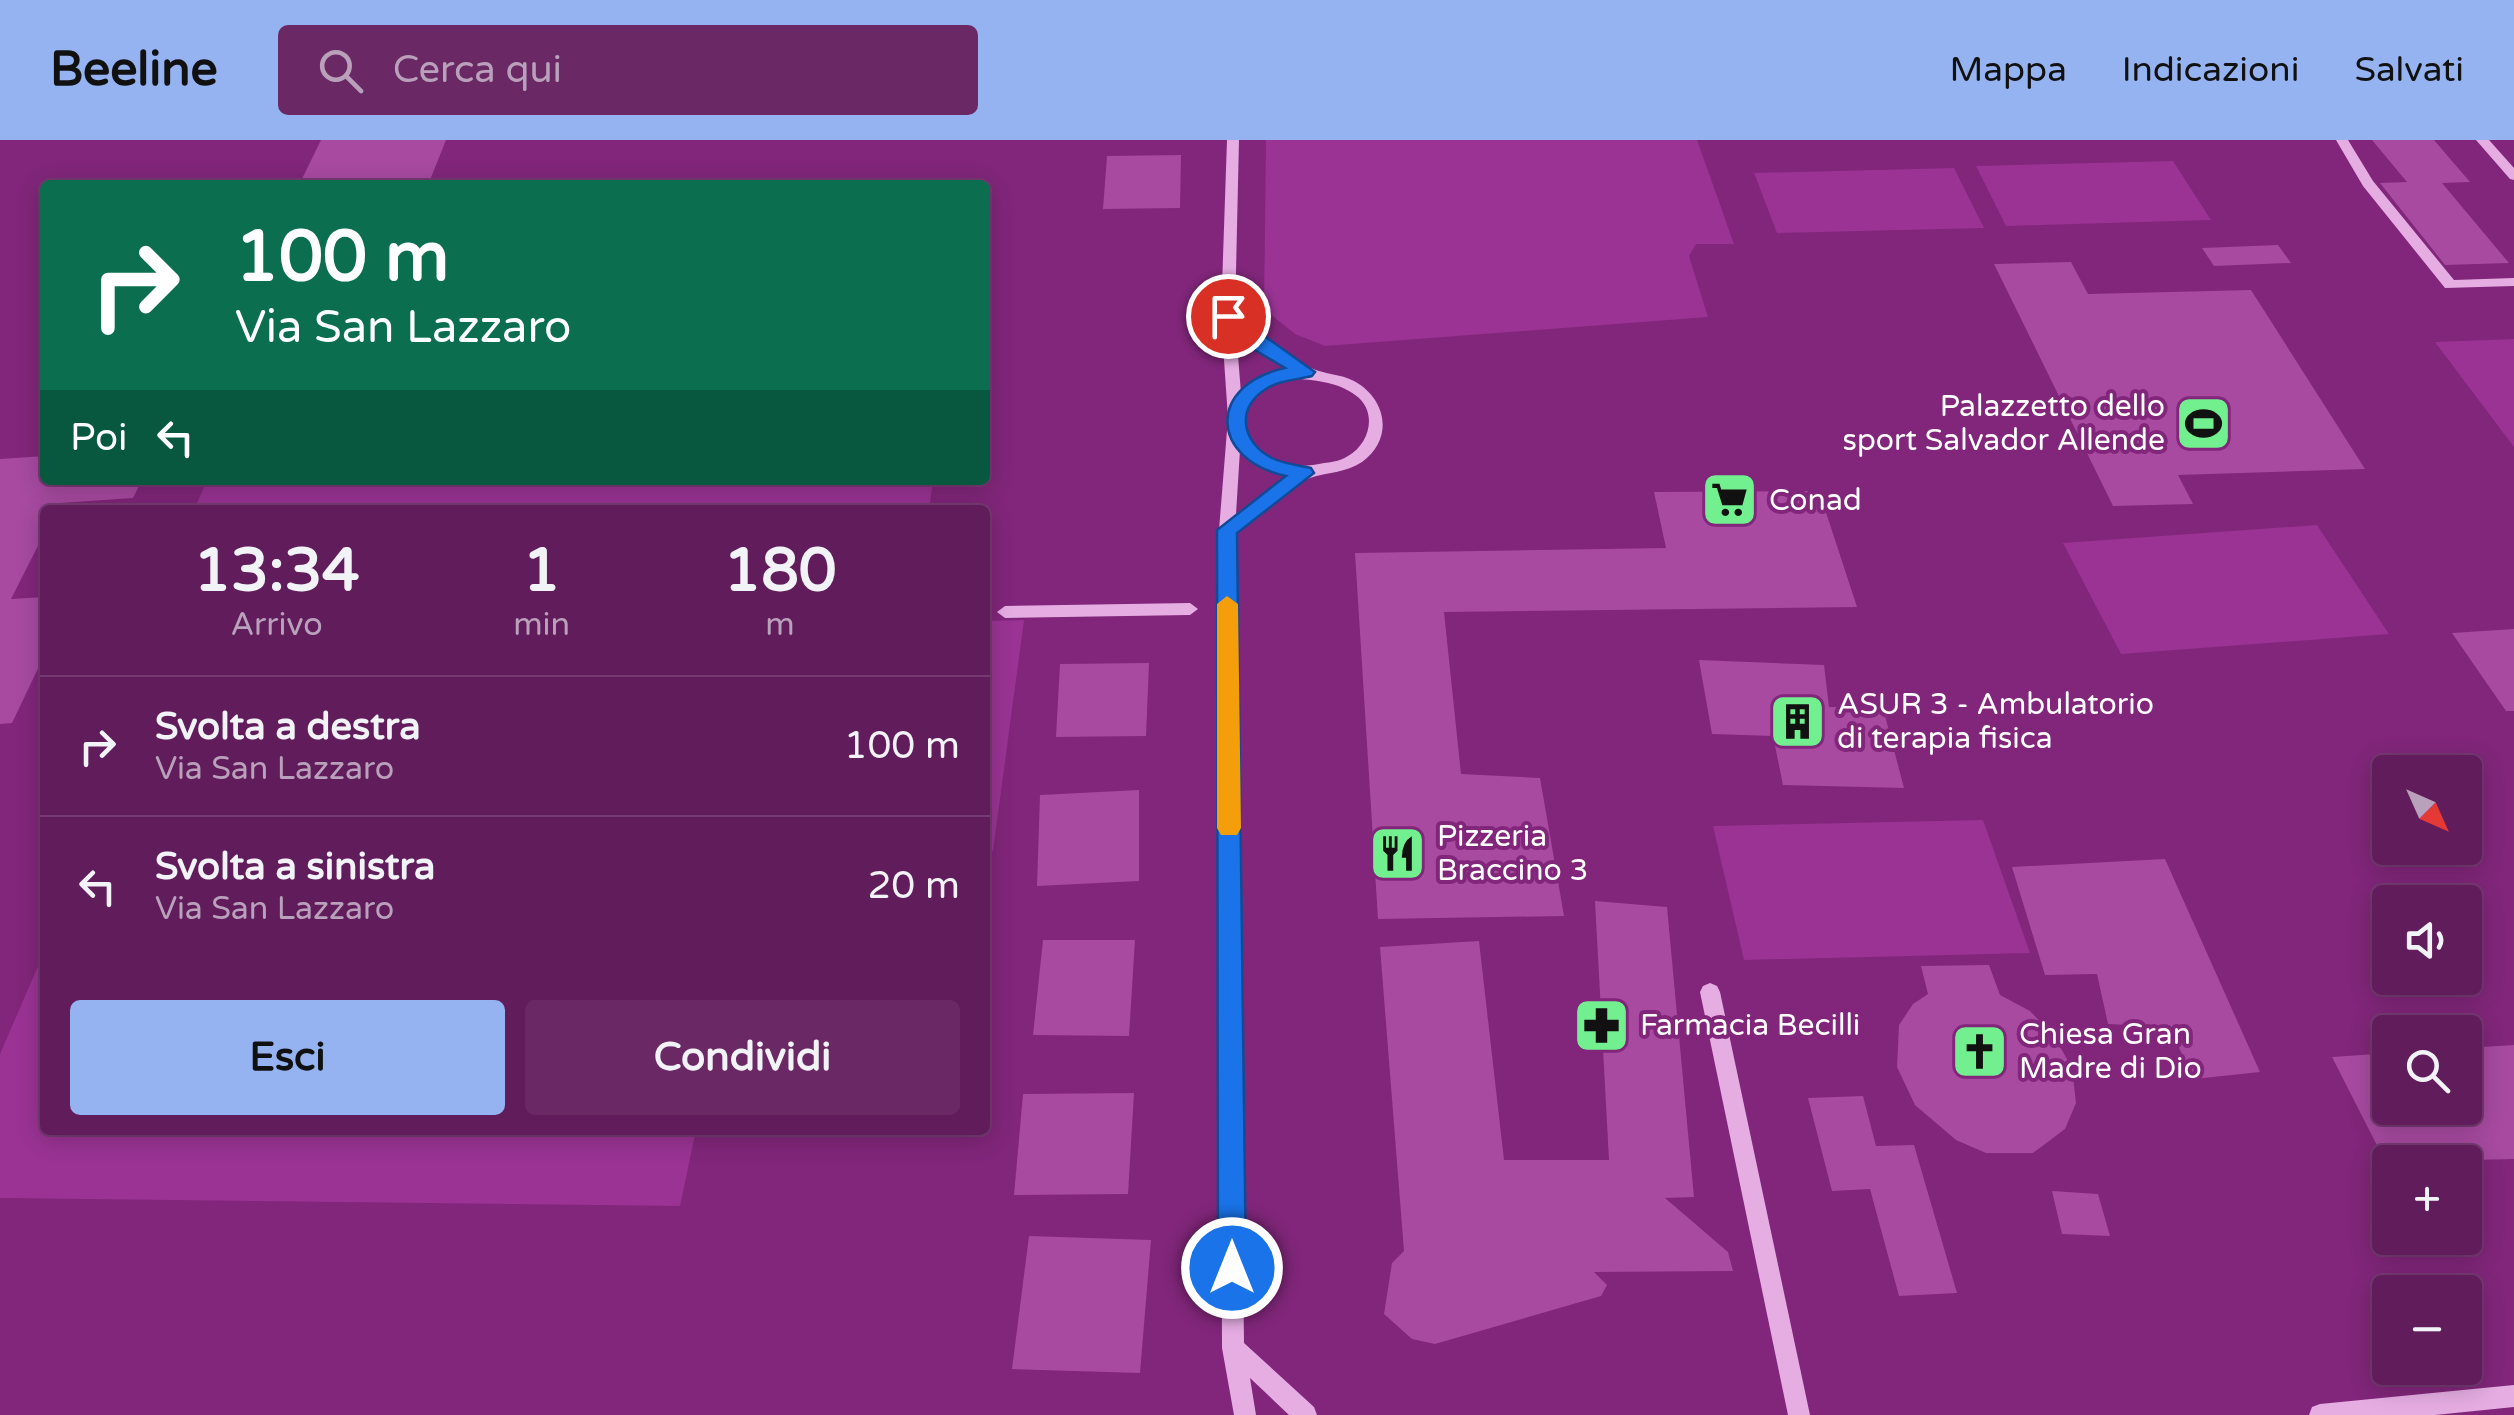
<!DOCTYPE html>
<html lang="it">
<meta charset="utf-8">
<style>
:root{--surface:#611c5c;--page:#6a2965;--text:#f1f3f6;--muted:#baa1bb;--line:#753a72;--accent:#95b2f1}
body{margin:0;font-family:"Varela Round",sans-serif;background:var(--page);color:var(--text);height:100vh;display:flex;flex-direction:column;font-size:38px;white-space:nowrap}
*{box-sizing:border-box;margin:0}
p{font-size:32px;color:var(--muted)}
.icon{flex:none;width:55px;height:55px;fill:none;stroke:currentColor;stroke-width:2;stroke-linecap:round;stroke-linejoin:round}
.map{position:relative;flex:1;overflow:hidden}
.details{position:absolute;left:40px;top:365px;width:950px;height:630px;display:flex;flex-direction:column;background:var(--surface);border-radius:10px;box-shadow:0 5px 25px #0003,0 0 0 2px var(--line)}
.details>*{flex:none}
.top-card{position:absolute;left:40px;top:40px;width:950px;height:305px;border-radius:10px;box-shadow:0 5px 25px #0003,0 0 0 2px var(--line);background:#0b6e4f;color:#fff;overflow:hidden}
.needle{width:65px;rotate:135deg}
.controls{position:absolute;left:2372px;top:615px;display:grid;gap:20px}
.controls a{display:grid;place-items:center;width:110px;height:110px;border-radius:10px;background:var(--surface);box-shadow:0 5px 25px #0003,0 0 0 2px var(--line);font-size:50px}
.pin{position:absolute;display:grid;place-items:center;width:85px;height:85px;color:#fff;margin:-42px;border:5px solid #fff;border-radius:50%;box-shadow:0 2px 10px #0007}
.me{position:absolute;width:110px;margin:-55px;rotate:0deg;stroke-linejoin:round;filter:drop-shadow(0 0 8px #0008)}
.turn{display:flex;align-items:center;gap:35px;height:210px;padding:0 30px;font-size:45px}
.turn .icon{width:130px;height:130px;stroke-width:2.5}
.turn b{display:block;font-size:70px;line-height:85px}
.then{display:flex;align-items:center;height:95px;padding:0 30px;background:#0003;gap:20px;font-size:38px}
.eta{display:flex;justify-content:space-evenly;align-items:center;height:170px;text-align:center}
.eta b{font-size:60px;font-weight:700;line-height:70px}
.primary-button{display:flex;gap:20px;margin-top:auto;padding:20px 30px}
.primary-button a{flex:1;height:115px;border-radius:10px;background:var(--accent);color:#111;font-size:40px;font-weight:700;line-height:115px;text-align:center}
.primary-button a+a{background:var(--page);color:var(--text)}
ul{padding:0;list-style:none}
li{display:flex;align-items:center;gap:30px;height:140px;padding:0 30px;border-top:2px solid var(--line)}
li div{flex:1}
li b{display:block;font-size:38px}
li em{font-style:normal}
header{display:flex;align-items:center;gap:60px;box-sizing:border-box;height:140px;padding:0 50px;background:var(--accent);color:#111}
header strong{font-size:48px}
nav{display:flex;gap:55px;margin-inline-start:auto;font-size:35px}
.search{width:700px;height:90px;background:var(--page);display:flex;align-items:center;gap:25px;box-sizing:border-box;padding:0 35px;border-radius:10px;color:var(--muted);font-size:38px}
.map>svg:first-child{display:block}
.green{fill:#9a3394}
.building{fill:#a74aa0}
.lines{fill:none;stroke-linecap:round;stroke-linejoin:round}
.minor{fill:#e6ade3;fill-rule:evenodd}
.route{fill:#1a73e8;stroke:#114b97;stroke-width:2.5}
.slow{fill:#f59e0b}
.labels{text-anchor:middle;stroke-width:8;stroke-linejoin:round;paint-order:stroke}
.poi-label{font-size:30px;fill:#fff;stroke:#81267a;text-anchor:start}
</style>
<header>
<strong>Beeline</strong>
<div class="search"><svg class="icon" aria-label="search" viewBox="0 0 24 24"><circle cx="10" cy="10" r="6"/><path d="M15 15l6 6"/></svg>Cerca qui</div>
<nav><a>Mappa</a><a>Indicazioni</a><a>Salvati</a></nav>
</header>
<div class="map">
<svg width="2514" height="1275" viewBox="0 0 2514 1275">
<rect width="100%" height="100%" fill="#81267a"/>
<!-- green -->
<g class="green">
<polygon points="1266,0 1697,0 1734,104 1696,104 1689,116 1708,177 1325,206 1295,194 1264,169"/>
<polygon points="2173,21 2211,80 2006,86 1976,26"/>
<polygon points="1954,28 1984,88 1777,93 1754,33"/>
<polygon points="2514,199 2514,307 2435,202"/>
<polygon points="207,340 933,340 929,370 194,370"/>
<polygon points="2317,385 2389,494 2121,514 2063,403"/>
<polygon points="1024,480 993,711 985,712 985,481"/>
<polygon points="1983,680 2030,813 1744,820 1713,686"/>
<polygon points="45,810 45,990 696,990 680,1066 0,1058 0,914"/>
</g>
<!-- building -->
<g class="building">
<polygon points="321,0 446,0 428,45 299,45"/>
<polygon points="2372,0 2434,0 2470,42 2442,43 2509,123 2445,125 2380,43 2407,42"/>
<polygon points="1181,15 1180,68 1103,69 1107,16"/>
<polygon points="2278,105 2291,123 2214,126 2202,108"/>
<polygon points="2071,122 2088,154 2251,150 2365,329 2178,335 2193,364 2113,366 1994,124"/>
<polygon points="45,316 45,340 142,340 133,358 60,363 56,370 45,370 45,392 11,459 45,457 45,514 12,583 0,584 0,319"/>
<polygon points="1819,351 1857,467 1444,472 1461,634 1540,638 1564,776 1378,779 1355,413 1666,408 1654,352"/>
<polygon points="2514,489 2514,571 2506,571 2452,493"/>
<polygon points="1699,520 1824,525 1829,567 1883,568 1904,648 1783,645 1773,596 1712,594"/>
<polygon points="1149,523 1146,596 1056,597 1060,524"/>
<polygon points="1139,650 1139,741 1037,746 1040,655"/>
<polygon points="2165,719 2260,932 2194,939 2169,887 2108,884 2097,834 2045,835 2012,727"/>
<polygon points="1595,761 1667,767 1694,1057 1665,1058 1728,1112 1733,1131 1594,1132 1607,1145 1601,1156 1435,1204 1412,1199 1384,1174 1392,1123 1404,1111 1380,807 1479,801 1504,1020 1609,1020"/>
<polygon points="1043,800 1135,800 1129,896 1033,895"/>
<polygon points="1989,825 2000,855 2030,871 2054,896 2072,928 2076,963 2065,989 2033,1013 1986,1013 1956,1000 1915,965 1897,927 1899,885 1913,864 1928,854 1921,826"/>
<polygon points="2514,905 2514,1019 2390,1022 2390,1031 2332,917 2390,913 2390,968 2465,968 2465,908"/>
<polygon points="1134,953 1128,1054 1014,1055 1023,954"/>
<polygon points="1863,956 1876,1006 1914,1005 1957,1153 1899,1156 1870,1049 1832,1051 1808,958"/>
<polygon points="2052,1051 2098,1054 2110,1096 2062,1094"/>
<polygon points="1029,1096 1151,1100 1140,1233 1012,1229"/>
</g>
<g class="lines">
<!-- minor -->
<g class="minor">
<path d="M1227,0H1239L1235,175C1258,196 1282,215 1311,228C1323,234 1341,234 1354,241C1387,259 1394,299 1362,322C1346,333 1327,332 1310,338C1281,349 1258,373 1235,392L1244,1203L1314,1267L1317,1275H1289L1250,1238L1256,1275H1234L1222,1208L1219,390L1228,278L1221,176ZM1236,191L1256,209L1291,230C1271,232 1255,238 1241,253ZM1301,239C1322,241 1343,244 1359,258C1377,275 1369,304 1348,316C1339,322 1329,322 1319,324C1299,328 1277,326 1261,313C1238,295 1239,263 1264,248C1276,241 1288,240 1301,239ZM1240,310L1262,328L1287,336L1236,374Z"/>
<polygon points="2336,0 2348,0 2373,41 2454,140 2514,138 2514,146 2445,148 2363,46"/>
<polygon points="2476,0 2489,0 2514,28 2514,40 2510,39"/>
<polygon points="1190,463 1198,469 1190,475 1005,478 997,472 1005,466"/>
<polygon points="1710,843 1717,846 1720,852 1810,1275 1788,1275 1700,852 1703,846"/>
<polygon points="2514,1245 2514,1267 2435,1275 2309,1275 2312,1267 2320,1264"/>
</g>
</g>
<!-- route -->
<path class="route" d="M1228,170L1315,232L1312,236C1296,240 1280,240 1266,249C1235,268 1242,303 1272,318C1284,324 1298,325 1311,328L1314,333L1237,393L1246,1128L1242,1138L1232,1142L1222,1138L1218,1128L1217,390L1286,336C1209,319 1207,245 1285,228L1255,210L1221,181L1219,176Z"/>
<!-- slow -->
<polygon class="slow" points="1227,456 1238,464 1241,688 1237,695 1221,695 1217,688 1217,464"/>
<!-- icons -->
<defs>
<symbol id="stadium-square" viewBox="-11 -11 22 22"><rect x="-9" y="-9" width="18" height="18" rx="4" fill="#72ef8f" stroke="#81267a"/><path d="M0-5a6.5 5 0 1 0 0 10a6.5 5 0 1 0 0-10ZM-3.5-1.8h7v3.6h-7Z" fill="#111"/></symbol>
<symbol id="supermarket-square" viewBox="-11 -11 22 22"><rect x="-9" y="-9" width="18" height="18" rx="4" fill="#72ef8f" stroke="#81267a"/><path d="M-6-5.5h2.5l.6 2H6L4.5 2H-2.5L-4.4-4H-6ZM-1.5 3.2a1.3 1.3 0 1 0 .1 0ZM3 3.2a1.3 1.3 0 1 0 .1 0Z" fill="#111"/></symbol>
<symbol id="building-square" viewBox="-11 -11 22 22"><rect x="-9" y="-9" width="18" height="18" rx="4" fill="#72ef8f" stroke="#81267a"/><path d="M-4-6H4V6H1V3H-1V6H-4ZM-2.5-4.3h1.7v1.8h-1.7ZM.8-4.3h1.7v1.8H.8ZM-2.5-1h1.7V.8h-1.7ZM.8-1h1.7V.8H.8Z" fill="#111"/></symbol>
<symbol id="restaurant-square" viewBox="-11 -11 22 22"><rect x="-9" y="-9" width="18" height="18" rx="4" fill="#72ef8f" stroke="#81267a"/><path d="M-5-6h1v4h1v-4h1v4h1v-4h1v5L-1.5 .5V6h-2V.5L-5-1ZM5-6V6H3V1.5H1.5Q1.5-4 5-6Z" fill="#111"/></symbol>
<symbol id="pharmacy-square" viewBox="-11 -11 22 22"><rect x="-9" y="-9" width="18" height="18" rx="4" fill="#72ef8f" stroke="#81267a"/><path d="M-2-6h4v4h4v4h-4v4h-4v-4h-4v-4h4Z" fill="#111"/></symbol>
<symbol id="church-square" viewBox="-11 -11 22 22"><rect x="-9" y="-9" width="18" height="18" rx="4" fill="#72ef8f" stroke="#81267a"/><path d="M-1.2-6h2.4v3.5h3.3v2.4h-3.3V6h-2.4V-.1h-3.3v-2.4h3.3Z" fill="#111"/></symbol>
</defs>
<g fill-rule="evenodd">
<use href="#stadium-square" x="2172" y="252" width="63" height="63"/>
<use href="#supermarket-square" x="1698" y="328" width="63" height="63"/>
<use href="#building-square" x="1766" y="550" width="63" height="63"/>
<use href="#restaurant-square" x="1366" y="682" width="63" height="63"/>
<use href="#pharmacy-square" x="1570" y="854" width="63" height="63"/>
<use href="#church-square" x="1948" y="880" width="63" height="63"/>
</g>
<g class="labels">
<!-- poi labels -->
<g class="poi-label">
<text x="2165" y="276" text-anchor="end">Palazzetto dello<tspan x="2165" dy="34">sport Salvador Allende</tspan></text>
<text x="1769" y="370">Conad</text>
<text x="1837" y="574">ASUR 3 - Ambulatorio<tspan x="1837" dy="34">di terapia fisica</tspan></text>
<text x="1437" y="706">Pizzeria<tspan x="1437" dy="34">Braccino 3</tspan></text>
<text x="1640" y="895">Farmacia Becilli</text>
<text x="2019" y="904">Chiesa Gran<tspan x="2019" dy="34">Madre di Dio</tspan></text>
</g>
</g>
</svg>
<div class="controls">
<a><svg class="needle" viewBox="-14 -14 28 28"><path d="M0-13l5 13h-10z" fill="#e53935"/><path d="M0 13l5-13h-10z" fill="#baa1bb"/></svg></a>
<a><svg class="icon" aria-label="sound" viewBox="0 0 24 24"><path d="M4 9h4l5-4v14l-5-4H4zM17 9q2 3 0 6"/></svg></a>
<a><svg class="icon" aria-label="search" viewBox="0 0 24 24"><circle cx="10" cy="10" r="6"/><path d="M15 15l6 6"/></svg></a>
<a>+</a>
<a>−</a>
</div>
<div class="pin" style="left:1228px;top:176px;background:#d93025"><svg class="icon" aria-label="arrive" viewBox="0 0 24 24"><path d="M6 21V4h12l-3 4 3 4H6"/></svg></div>
<svg class="me" style="left:1232px;top:1128px" viewBox="-20 -20 40 40"><circle r="17" fill="#1a73e8" stroke="#fff" stroke-width="3"/><path d="M0-11L8 9 0 5-8 9z" fill="#fff"/></svg>
<div class="top-card">
<div class="turn"><svg class="icon" aria-label="right" viewBox="0 0 24 24"><path d="M7 20v-9h11M14 6l5 5-5 5"/></svg><div><b>100 m</b>Via San Lazzaro</div></div>
<div class="then">Poi<svg class="icon" aria-label="left" viewBox="0 0 24 24"><path d="M17 20v-9H6M10 6l-5 5 5 5"/></svg></div>
</div>
<section class="details">
<div class="eta">
<div><b>13:34</b><p>Arrivo</p></div>
<div><b>1</b><p>min</p></div>
<div><b>180</b><p>m</p></div>
</div>
<ul>
<li><svg class="icon" aria-label="right" viewBox="0 0 24 24"><path d="M7 20v-9h11M14 6l5 5-5 5"/></svg><div><b>Svolta a destra</b><p>Via San Lazzaro</p></div><em>100 m</em></li>
<li><svg class="icon" aria-label="left" viewBox="0 0 24 24"><path d="M17 20v-9H6M10 6l-5 5 5 5"/></svg><div><b>Svolta a sinistra</b><p>Via San Lazzaro</p></div><em>20 m</em></li>
</ul>
<div class="primary-button"><a>Esci</a><a>Condividi</a></div>
</section>
</div>
